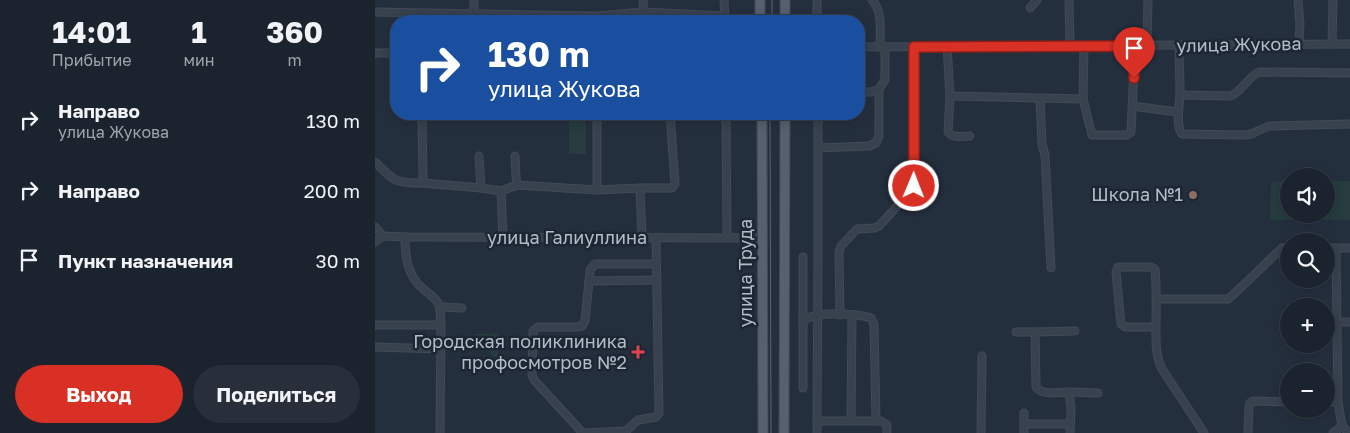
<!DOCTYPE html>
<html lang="ru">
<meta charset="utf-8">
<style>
:root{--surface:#1b232e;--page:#282f3a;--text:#f1f3f6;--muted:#a0a4aa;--line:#39404a;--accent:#d93025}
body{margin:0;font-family:"Golos Text",sans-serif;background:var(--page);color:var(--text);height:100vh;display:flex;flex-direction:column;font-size:19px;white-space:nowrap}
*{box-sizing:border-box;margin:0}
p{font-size:16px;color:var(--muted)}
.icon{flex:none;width:28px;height:28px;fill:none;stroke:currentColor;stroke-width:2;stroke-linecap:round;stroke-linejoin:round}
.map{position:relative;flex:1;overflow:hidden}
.panel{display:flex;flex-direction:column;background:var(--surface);width:375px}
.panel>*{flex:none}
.guide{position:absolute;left:15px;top:15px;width:475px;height:105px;border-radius:20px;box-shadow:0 2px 12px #0003,0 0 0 1px var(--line);background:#1a4fa0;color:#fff;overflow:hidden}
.tools{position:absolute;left:905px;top:168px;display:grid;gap:10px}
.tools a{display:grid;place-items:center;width:55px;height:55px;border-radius:50%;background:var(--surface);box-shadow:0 2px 12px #0003,0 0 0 1px var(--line);font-size:25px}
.pin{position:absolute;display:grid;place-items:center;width:42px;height:42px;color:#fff;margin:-51px -21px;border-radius:50% 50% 50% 0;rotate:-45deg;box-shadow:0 0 5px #0007}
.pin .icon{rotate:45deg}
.me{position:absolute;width:55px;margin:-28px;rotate:1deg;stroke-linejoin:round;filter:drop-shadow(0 0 4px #0008)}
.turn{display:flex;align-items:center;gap:18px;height:105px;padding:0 15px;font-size:22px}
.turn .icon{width:65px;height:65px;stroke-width:2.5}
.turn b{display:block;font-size:35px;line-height:42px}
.eta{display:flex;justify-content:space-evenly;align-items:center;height:85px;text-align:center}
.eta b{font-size:30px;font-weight:700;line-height:35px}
.primary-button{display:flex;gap:10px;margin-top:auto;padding:10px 15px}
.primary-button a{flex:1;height:58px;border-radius:30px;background:var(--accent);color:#fff;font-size:20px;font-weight:700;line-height:58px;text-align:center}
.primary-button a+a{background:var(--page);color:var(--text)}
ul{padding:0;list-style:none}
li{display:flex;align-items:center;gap:15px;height:70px;padding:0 15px}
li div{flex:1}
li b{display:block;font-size:19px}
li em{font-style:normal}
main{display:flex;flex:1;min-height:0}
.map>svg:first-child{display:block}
.green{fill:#263c3f}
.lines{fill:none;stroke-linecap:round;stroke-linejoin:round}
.minor-casing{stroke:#414a57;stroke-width:9}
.major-casing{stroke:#414a57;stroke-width:11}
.minor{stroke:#38414e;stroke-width:7}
.major{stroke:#56606e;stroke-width:9}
.tram{stroke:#5a6575;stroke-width:1}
.route-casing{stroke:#8d1f18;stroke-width:12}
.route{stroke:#d93025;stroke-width:9}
.education-dot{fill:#8d6e63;stroke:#1d2633;stroke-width:2}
.health-dot{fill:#e0444e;stroke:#1d2633;stroke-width:2}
.labels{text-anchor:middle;stroke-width:5;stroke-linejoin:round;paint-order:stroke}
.street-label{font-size:18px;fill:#b4bcc9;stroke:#1d2633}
.poi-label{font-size:18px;fill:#b4bcc9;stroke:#1d2633;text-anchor:end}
</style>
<main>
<section class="panel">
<div class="eta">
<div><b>14:01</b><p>Прибытие</p></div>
<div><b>1</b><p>мин</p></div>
<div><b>360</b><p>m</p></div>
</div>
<ul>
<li><svg class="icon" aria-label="right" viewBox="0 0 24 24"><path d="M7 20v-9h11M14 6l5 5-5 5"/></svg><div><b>Направо</b><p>улица Жукова</p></div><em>130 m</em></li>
<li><svg class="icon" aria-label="right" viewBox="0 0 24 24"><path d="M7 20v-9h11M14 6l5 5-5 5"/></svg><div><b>Направо</b></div><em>200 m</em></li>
<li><svg class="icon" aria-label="arrive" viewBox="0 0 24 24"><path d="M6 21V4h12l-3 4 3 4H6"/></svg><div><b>Пункт назначения</b></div><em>30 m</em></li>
</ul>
<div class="primary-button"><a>Выход</a><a>Поделиться</a></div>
</section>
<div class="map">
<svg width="975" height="433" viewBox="0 0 975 433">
<rect width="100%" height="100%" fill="#242f3e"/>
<!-- green -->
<g class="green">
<rect x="194" y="114" width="17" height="40"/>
<polygon points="914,181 914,214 951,214 951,181 975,181 975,220 895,220 896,182"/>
<polygon points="98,334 124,334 124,362"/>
</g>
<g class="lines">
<defs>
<g id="minor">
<polyline points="268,0 269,21"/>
<polyline points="349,0 350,21"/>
<polyline points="442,0 442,21"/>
<path d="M497,0C508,11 505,32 505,47"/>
<polyline points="694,0 695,46"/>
<polyline points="923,0 925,24 924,44"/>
<polyline points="655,8 662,0"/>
<polyline points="0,12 223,16 268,12 350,16"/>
<polyline points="99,13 99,0"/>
<polyline points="957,44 958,0"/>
<polyline points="709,45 708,99 717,135 752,135 756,132 760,46"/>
<path d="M804,45C804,61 805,77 805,92C805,104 800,125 807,134L870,135L876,134L894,126L975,124"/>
<polyline points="572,46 575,96 708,99"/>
<polyline points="772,46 773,0"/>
<polyline points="484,47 975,44"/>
<polyline points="0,53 21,53"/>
<polyline points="484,92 496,92 504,89 510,80 510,47"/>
<path d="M805,95L856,96C867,91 873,77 884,72L975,73"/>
<path d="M575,96L573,132C578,139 588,136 595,136"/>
<polyline points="665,99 667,144 670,155 676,268"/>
<polyline points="757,106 803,112"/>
<polyline points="47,114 48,183 106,188 126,191 128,238"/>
<polyline points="351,114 352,238"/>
<polyline points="443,148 494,146 501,143 504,136 504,89"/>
<polyline points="104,156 106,188"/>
<polyline points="140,156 141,177 142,185"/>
<path d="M0,162C20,182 20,183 48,183"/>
<polyline points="222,190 222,114"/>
<polyline points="126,191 142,185 222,190 265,188"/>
<polyline points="0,227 8,236 30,237 388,238"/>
<polyline points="267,238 265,188 297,188 300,184 295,114"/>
<polyline points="0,242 8,236"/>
<polyline points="951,248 975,248"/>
<polyline points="961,248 963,402 967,426 974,433"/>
<polyline points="428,257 428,388"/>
<polyline points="281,264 220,264 215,270 214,281 282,280"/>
<polyline points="214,281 210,321 207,326 202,327 163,327 158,331 157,376 160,381 206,431 210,433 251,431 263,420 281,417 284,413 281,238"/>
<polyline points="781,299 853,299 858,295 907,248 914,248"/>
<polyline points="65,307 87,308"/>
<polyline points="465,315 464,252 466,246 482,229 499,228 504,226 537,190 539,186 539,47"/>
<path d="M428,320C433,318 438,316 443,315C455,313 485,314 496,318L499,324L501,421"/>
<polyline points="963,322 975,322"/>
<path d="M0,325H66C65,319 66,311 64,305C61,298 53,293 47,288C32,274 30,257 30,237"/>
<path d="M781,327H750L746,324L741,272L743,267H776L780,269C782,288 781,307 781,326C781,341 780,355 787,369L829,433"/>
<polyline points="641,332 660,332"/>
<polyline points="0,347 66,349"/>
<polyline points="694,392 723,393"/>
<polyline points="951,402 963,402"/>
<polyline points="649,413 649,424"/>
<polyline points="476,420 477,315"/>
<polyline points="442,421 506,421 512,425 512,433"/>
<polyline points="65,433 66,325"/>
<polyline points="442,433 443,252 443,114"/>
<polyline points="606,433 607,356"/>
<polyline points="649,433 649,424 695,424"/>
<path d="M695,433L696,408L694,392C684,392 668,396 661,387L660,332L700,331"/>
<polyline points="873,433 874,406 875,403 878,401 914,402"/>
<polyline points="958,433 967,426"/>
</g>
<g id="major">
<polyline points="385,0 385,21"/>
<polyline points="410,0 410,21"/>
<polyline points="387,114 388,433"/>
<polyline points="409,433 410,114"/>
</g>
</defs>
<!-- minor casing -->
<use href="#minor" class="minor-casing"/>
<!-- major casing -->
<use href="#major" class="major-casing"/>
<!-- minor -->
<use href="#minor" class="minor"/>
<!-- major -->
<use href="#major" class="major"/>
<!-- tram -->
<g class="tram">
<polyline points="397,0 397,21"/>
<polyline points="395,114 396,433"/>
</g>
</g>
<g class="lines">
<defs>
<polyline id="route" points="539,186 539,47 760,46 759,78"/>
</defs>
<!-- route casing -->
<use href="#route" class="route-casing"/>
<!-- route -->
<use href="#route" class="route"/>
</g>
<!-- markers -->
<circle class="education-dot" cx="818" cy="195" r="5"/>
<path class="health-dot" d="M260.5 344.5h5v5h5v5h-5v5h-5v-5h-5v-5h5z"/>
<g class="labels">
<!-- street labels -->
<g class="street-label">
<text transform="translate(864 45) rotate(-1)" y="6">улица Жукова</text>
<text x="192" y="244">улица Галиуллина</text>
<text transform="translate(371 273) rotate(-90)" y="6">улица Труда</text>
</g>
<!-- poi labels -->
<g class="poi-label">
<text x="808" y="201">Школа №1</text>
<text x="252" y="348">Городская поликлиника<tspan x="252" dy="21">профосмотров №2</tspan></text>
</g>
</g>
</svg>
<div class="tools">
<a><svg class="icon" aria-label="sound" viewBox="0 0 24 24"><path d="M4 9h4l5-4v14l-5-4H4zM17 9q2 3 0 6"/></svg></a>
<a><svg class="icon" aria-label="search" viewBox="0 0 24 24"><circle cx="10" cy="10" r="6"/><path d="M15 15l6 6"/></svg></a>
<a>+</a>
<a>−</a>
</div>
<div class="pin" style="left:759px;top:78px;background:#d93025"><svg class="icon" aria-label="arrive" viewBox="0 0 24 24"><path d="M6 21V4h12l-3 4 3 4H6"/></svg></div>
<svg class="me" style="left:539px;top:186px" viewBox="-20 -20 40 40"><circle r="17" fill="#d93025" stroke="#fff" stroke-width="3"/><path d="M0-11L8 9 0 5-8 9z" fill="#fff"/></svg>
<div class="guide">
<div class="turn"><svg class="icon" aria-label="right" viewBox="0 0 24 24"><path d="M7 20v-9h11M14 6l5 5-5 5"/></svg><div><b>130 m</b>улица Жукова</div></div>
</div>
</div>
</main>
